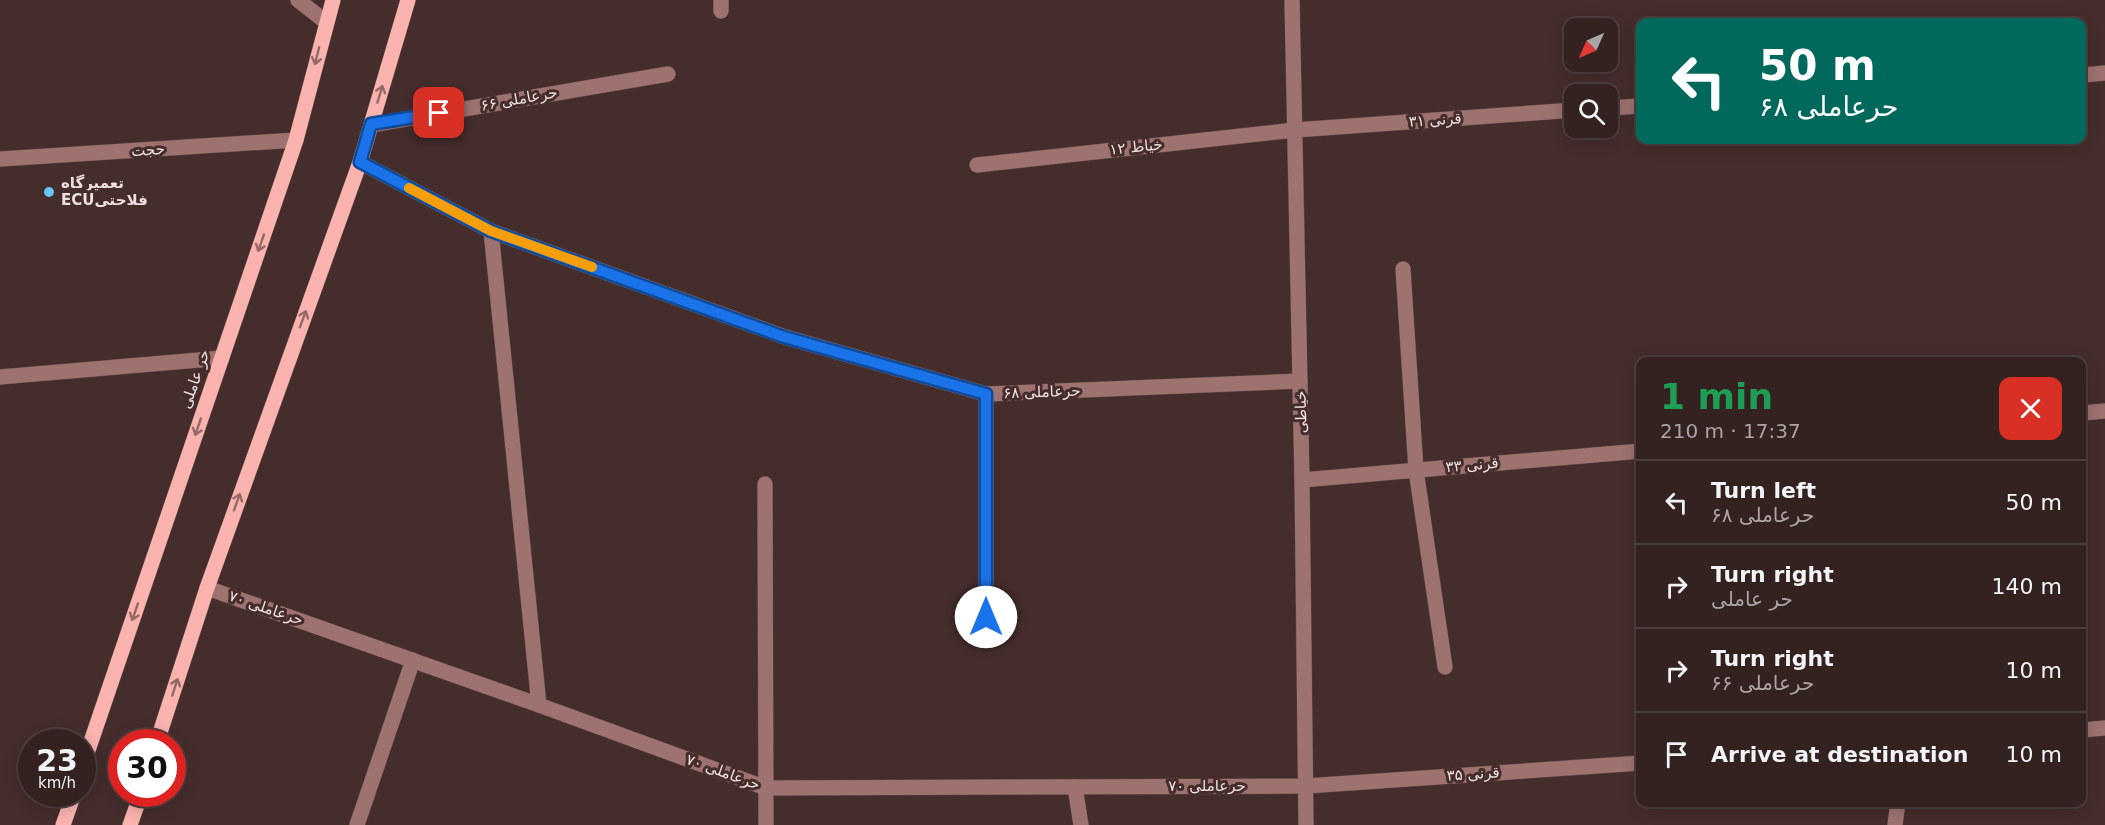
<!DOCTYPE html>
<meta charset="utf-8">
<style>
:root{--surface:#342221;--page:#3c2a2a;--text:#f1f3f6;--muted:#a9a4a5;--line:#4e3f3f}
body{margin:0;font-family:"DejaVu Sans","Noto Naskh Arabic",sans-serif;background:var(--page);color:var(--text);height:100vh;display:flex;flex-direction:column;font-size:22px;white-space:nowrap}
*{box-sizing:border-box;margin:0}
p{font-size:20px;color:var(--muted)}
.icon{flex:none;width:33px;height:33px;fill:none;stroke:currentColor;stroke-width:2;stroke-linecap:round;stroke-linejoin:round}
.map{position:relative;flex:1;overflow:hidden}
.side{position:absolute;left:1636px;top:357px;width:450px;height:450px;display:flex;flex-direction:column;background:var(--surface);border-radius:12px;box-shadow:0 3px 15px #0003,0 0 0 2px var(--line)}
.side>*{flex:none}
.guide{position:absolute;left:1636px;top:18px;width:450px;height:126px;border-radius:12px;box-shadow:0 3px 15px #0003,0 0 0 2px var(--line);background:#00695c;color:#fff;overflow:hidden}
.needle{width:39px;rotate:225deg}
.buttons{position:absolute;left:1564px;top:18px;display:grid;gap:12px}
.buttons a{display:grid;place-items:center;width:54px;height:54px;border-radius:12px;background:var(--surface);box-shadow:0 3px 15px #0003,0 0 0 2px var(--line);font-size:30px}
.speed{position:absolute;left:18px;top:729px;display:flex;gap:12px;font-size:30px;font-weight:700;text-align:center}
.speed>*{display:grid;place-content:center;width:78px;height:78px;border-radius:50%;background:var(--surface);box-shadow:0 3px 15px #0003,0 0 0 2px var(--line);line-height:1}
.speed small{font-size:15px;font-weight:400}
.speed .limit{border:9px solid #d22;background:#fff;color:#111}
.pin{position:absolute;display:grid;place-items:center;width:51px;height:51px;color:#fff;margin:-26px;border-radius:12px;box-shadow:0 3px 9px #0006}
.me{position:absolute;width:66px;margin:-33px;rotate:0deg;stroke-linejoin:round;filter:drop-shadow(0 0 4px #0008)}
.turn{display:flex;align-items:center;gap:21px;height:126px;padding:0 24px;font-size:27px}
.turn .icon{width:78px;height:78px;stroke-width:2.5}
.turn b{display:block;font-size:42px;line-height:51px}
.round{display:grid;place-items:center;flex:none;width:63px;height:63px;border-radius:12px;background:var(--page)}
.head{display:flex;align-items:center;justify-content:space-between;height:102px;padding:0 24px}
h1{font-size:36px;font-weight:800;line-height:45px;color:#1e9e55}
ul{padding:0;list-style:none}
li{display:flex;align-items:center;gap:18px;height:84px;padding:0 24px;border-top:2px solid var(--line)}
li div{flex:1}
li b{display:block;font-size:22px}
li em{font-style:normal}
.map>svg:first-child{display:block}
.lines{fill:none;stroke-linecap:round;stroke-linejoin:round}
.minor-casing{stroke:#604948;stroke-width:16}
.major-casing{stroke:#604948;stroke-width:16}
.minor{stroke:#9d726f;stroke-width:15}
.major{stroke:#fab3af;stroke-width:15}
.oneway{stroke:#966967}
.route-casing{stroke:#114b97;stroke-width:15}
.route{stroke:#1a73e8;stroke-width:10}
.slow{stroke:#f59e0b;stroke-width:10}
.poi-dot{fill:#6ac3f1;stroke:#452d2c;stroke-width:2}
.labels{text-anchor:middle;stroke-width:6;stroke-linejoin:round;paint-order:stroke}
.street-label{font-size:15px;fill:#efdfde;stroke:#452d2c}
.poi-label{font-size:15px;font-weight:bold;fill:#efdfde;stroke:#452d2c;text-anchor:start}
</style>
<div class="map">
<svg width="2105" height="825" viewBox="0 0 2105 825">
<rect width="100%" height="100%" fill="#452d2c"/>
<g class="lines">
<defs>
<g id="minor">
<polyline points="298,0 326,22"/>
<polyline points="1292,0 1302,480 1306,825"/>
<polyline points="721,11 721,0"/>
<polyline points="2082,75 2105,73"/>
<polyline points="1608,108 1641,106"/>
<polyline points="371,125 668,74"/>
<polyline points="0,159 296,140"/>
<polyline points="360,162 491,231 785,337 986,394 1300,381"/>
<polyline points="977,165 1295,130 1575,110"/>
<polyline points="491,231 539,705"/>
<polyline points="1403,269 1416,470 1445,667"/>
<polyline points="0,377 222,358"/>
<polyline points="986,394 986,617"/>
<polyline points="2082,413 2105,411"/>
<polyline points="1302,480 1641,451"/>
<polyline points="765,484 766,825"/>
<polyline points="207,588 539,705 766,788 1306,786 1641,763"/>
<polyline points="2082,730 2105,728"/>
<polyline points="1075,787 1081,825"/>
<polyline points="357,825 413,660"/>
<polyline points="1895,825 1898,802"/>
</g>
<g id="major">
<polyline points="157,742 207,588 360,162 408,0"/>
<polyline points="82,768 296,140 333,0"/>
<polyline points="63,825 74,794"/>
<polyline points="130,825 141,794"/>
</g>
</defs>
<!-- minor casing -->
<use href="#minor" class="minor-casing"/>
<!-- major casing -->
<use href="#major" class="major-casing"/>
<!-- minor -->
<use href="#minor" class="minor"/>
<!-- major -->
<use href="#major" class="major"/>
</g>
<!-- one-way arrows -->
<defs><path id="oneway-shaft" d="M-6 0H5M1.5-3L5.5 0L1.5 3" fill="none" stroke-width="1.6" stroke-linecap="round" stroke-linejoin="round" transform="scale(1.5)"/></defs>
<g class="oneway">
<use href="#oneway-shaft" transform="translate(317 56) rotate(104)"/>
<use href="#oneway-shaft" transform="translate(380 94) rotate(-73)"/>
<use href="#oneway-shaft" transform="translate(261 243) rotate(109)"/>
<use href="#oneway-shaft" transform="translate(303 319) rotate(-70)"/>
<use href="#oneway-shaft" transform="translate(198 427) rotate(109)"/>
<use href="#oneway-shaft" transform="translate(237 502) rotate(-70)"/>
<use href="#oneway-shaft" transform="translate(135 612) rotate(109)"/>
<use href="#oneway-shaft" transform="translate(175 687) rotate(-72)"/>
</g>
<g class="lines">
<defs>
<polyline id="route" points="439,113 371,124 360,162 491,231 784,337 986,394 986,617"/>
</defs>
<!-- route casing -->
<use href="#route" class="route-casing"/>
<!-- route -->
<use href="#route" class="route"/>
<!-- slow -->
<polyline class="slow" points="409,188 491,231 592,267"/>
</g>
<!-- markers -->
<circle class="poi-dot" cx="49" cy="192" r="6"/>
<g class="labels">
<!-- street labels -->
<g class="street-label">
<text transform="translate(519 99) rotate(-10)" y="5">حرعاملی ۶۶</text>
<text transform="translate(1435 120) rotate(-4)" y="5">قرنی ۳۱</text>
<text transform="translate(1136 147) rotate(-6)" y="5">خیاط ۱۲</text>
<text transform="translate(148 150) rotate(-4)" y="5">حجت</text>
<text transform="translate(195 379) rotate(-71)" y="5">حر عاملی</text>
<text transform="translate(1042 392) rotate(-2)" y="5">حرعاملی ۶۸</text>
<text transform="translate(1301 412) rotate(-91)" y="5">خیاطی</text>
<text transform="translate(1472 465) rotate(-5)" y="5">قرنی ۳۳</text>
<text transform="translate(266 608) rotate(19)" y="5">حرعاملی ۷۰</text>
<text transform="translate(723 772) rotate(20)" y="5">حرعاملی ۷۰</text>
<text transform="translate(1473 774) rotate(-4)" y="5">قرنی ۳۵</text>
<text x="1207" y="791">حرعاملی ۷۰</text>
</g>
<!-- poi labels -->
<g class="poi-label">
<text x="61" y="188">تعمیرگاه<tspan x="61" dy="17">ECUفلاحتی</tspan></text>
</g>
</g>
</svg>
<div class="buttons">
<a><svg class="needle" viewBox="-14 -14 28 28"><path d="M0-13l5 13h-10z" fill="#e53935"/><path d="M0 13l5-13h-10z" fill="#a9a4a5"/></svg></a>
<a><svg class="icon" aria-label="search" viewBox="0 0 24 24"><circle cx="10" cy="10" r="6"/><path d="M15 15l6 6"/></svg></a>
</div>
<div class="speed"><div>23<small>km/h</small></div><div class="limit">30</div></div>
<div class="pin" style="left:439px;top:113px;background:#d93025"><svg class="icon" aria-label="arrive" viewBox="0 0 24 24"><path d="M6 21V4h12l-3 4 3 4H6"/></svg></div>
<svg class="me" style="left:986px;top:617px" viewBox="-20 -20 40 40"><circle r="19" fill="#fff"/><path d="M0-13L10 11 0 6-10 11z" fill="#1a73e8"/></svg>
<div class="guide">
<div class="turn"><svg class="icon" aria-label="left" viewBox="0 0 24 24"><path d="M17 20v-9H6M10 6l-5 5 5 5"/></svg><div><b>50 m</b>حرعاملی ۶۸</div></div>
</div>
<section class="side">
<div class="head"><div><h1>1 min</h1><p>210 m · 17:37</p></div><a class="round" style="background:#d93025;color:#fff"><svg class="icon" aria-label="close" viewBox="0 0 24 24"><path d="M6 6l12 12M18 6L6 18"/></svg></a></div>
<ul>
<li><svg class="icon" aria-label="left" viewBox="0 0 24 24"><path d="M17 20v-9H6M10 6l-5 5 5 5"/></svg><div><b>Turn left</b><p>حرعاملی ۶۸</p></div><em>50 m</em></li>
<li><svg class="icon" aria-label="right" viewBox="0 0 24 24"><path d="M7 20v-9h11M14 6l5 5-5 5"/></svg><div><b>Turn right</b><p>حر عاملی</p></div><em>140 m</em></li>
<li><svg class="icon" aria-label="right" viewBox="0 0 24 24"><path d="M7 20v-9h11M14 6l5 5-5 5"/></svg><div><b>Turn right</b><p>حرعاملی ۶۶</p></div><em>10 m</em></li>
<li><svg class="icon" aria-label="arrive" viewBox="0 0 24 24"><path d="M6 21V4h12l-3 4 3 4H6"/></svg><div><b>Arrive at destination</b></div><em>10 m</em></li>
</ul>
</section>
</div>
